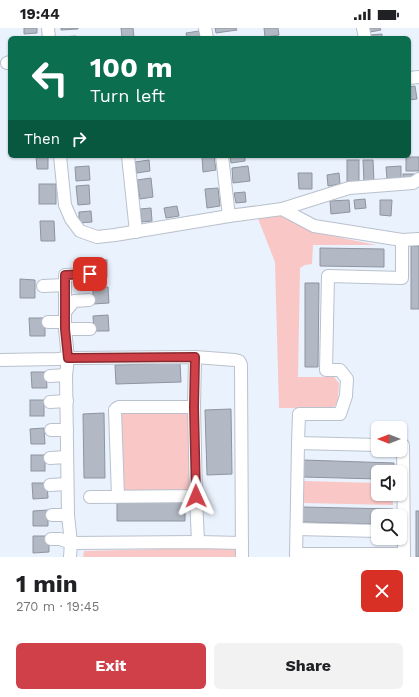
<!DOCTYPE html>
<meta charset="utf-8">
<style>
:root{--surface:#fff;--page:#f2f2f2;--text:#202124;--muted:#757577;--accent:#d04049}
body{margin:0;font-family:"Work Sans",sans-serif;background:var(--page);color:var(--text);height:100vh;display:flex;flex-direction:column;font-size:15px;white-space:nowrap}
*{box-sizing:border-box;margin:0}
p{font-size:13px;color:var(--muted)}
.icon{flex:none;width:22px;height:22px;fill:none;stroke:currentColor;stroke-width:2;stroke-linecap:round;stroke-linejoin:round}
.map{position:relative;height:529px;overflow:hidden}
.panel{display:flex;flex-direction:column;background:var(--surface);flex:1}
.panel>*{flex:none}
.banner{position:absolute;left:8px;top:8px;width:403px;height:122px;border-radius:6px;box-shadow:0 1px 3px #0004;background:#0b6e4f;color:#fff;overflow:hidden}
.needle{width:26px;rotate:270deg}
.tools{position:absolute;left:371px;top:393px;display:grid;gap:8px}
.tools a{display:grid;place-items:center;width:36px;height:36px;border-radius:6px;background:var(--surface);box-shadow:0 1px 3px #0004;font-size:20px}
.pin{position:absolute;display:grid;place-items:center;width:34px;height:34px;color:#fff;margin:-17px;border-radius:8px;box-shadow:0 2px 6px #0006}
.me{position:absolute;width:44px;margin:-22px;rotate:359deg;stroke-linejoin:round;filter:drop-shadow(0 0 3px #0008)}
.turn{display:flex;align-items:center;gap:14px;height:84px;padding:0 16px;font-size:18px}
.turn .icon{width:52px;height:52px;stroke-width:2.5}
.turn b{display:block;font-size:28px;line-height:34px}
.then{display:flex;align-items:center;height:38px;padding:0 16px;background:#0003;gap:8px;font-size:15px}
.round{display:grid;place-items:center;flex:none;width:42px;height:42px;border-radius:6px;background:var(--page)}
.head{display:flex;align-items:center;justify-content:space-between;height:68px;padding:0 16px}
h1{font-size:24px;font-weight:700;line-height:30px}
.action{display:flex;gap:8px;margin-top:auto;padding:8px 16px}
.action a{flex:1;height:46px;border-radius:6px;background:var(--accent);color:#fff;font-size:16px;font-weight:700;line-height:46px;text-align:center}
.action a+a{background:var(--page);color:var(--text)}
.status{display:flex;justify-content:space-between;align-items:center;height:28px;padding:0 20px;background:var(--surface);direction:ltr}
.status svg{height:11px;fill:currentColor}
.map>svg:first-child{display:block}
.green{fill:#f9c7c5}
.building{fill:#b2b9c4;stroke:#8e95a0}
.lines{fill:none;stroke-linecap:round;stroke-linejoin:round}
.minor-casing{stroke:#bac1cd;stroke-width:14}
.minor{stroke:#fff;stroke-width:12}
.route-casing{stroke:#872a2f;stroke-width:10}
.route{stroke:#d04049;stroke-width:7}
</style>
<div class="status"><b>19:44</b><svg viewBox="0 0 49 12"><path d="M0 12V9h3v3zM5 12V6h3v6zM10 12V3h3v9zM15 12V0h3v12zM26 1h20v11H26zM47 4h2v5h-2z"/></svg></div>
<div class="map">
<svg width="419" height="529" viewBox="0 0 419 529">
<rect width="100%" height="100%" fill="#eaf2fe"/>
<!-- green -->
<g class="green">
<polygon points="257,188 285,188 314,204 376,217 313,217 312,236 305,237 300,240 298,349 334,349 339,355 338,371 335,378 331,380 279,380 275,234"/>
<polygon points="191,382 193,462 121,464 121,383"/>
<polygon points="304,453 378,455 378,466 393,466 393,477 303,475"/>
<polygon points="238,519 237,529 83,529 84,523"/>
</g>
<!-- building -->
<g class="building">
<polygon points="24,0 37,0 37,5 24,6"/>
<polygon points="61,0 78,0 78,1 61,2"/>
<polygon points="121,0 133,0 134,9 122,10"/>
<polygon points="215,0 236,0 237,2 216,5"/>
<polygon points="264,0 278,0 279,7 265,9"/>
<polygon points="369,0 380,0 381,2 370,4"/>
<polygon points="199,3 200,10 187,10 186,5"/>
<polygon points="382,6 382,10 371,10 370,7"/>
<polygon points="76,8 76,10 62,10 62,9"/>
<polygon points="415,58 417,71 409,72 409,59"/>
<polygon points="36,128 48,128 48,141 37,141"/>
<polygon points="214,128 216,142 203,144 202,129"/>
<polygon points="230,128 245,128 245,133 231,135"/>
<rect x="406" y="129" width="13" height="14"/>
<polygon points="149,132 150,143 137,145 135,134"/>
<rect x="347" y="132" width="12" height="22"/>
<polygon points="363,132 373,132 374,154 364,154"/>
<polygon points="89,138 90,152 76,153 75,139"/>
<polygon points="248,138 250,153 233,155 232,140"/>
<polygon points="401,138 401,151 387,151 386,139"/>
<polygon points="298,145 312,145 312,161 299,161"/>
<polygon points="339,145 340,156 328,158 327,147"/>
<rect x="403" y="146" width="11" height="7"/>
<polygon points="151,150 153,169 140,171 137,152"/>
<rect x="39" y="156" width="17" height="20"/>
<polygon points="89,157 90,176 78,177 76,158"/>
<polygon points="218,160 220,178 207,180 205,161"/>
<polygon points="245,164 246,174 236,175 234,165"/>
<polygon points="365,171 366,180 355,181 354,172"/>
<polygon points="349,172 350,184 331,186 330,173"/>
<polygon points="380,172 392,172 391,188 380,187"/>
<polygon points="177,178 179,188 166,190 164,180"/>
<polygon points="151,180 152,193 142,194 140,181"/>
<polygon points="91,183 92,194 79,195 79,184"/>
<polygon points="40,193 54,193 55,213 41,213"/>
<rect x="411" y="218" width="8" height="63"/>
<polygon points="320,220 384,221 384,239 320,238"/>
<rect x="93" y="232" width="14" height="17"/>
<polygon points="20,251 35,252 35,270 20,270"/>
<polygon points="305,255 319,255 318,339 305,339"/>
<polygon points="108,259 109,275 93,276 93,260"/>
<polygon points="108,287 109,303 94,303 93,288"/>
<polygon points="29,290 45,290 45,308 30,308"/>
<polygon points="180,335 181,354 116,356 115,337"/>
<polygon points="31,344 46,344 47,360 32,360"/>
<rect x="30" y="372" width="14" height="16"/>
<polygon points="231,381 232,446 207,447 205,382"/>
<polygon points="104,385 105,450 84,450 83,386"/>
<polygon points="44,400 45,416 31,416 30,401"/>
<rect x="31" y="427" width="14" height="16"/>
<polygon points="303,432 394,435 394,444 378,444 378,451 303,449"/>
<polygon points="32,455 47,455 48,470 33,471"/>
<polygon points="185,474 185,493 117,493 117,475"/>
<polygon points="303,479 393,481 393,488 378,488 378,496 302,494"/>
<polygon points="48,482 48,498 33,498 33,483"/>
<rect x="416" y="483" width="3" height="46"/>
<polygon points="33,508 49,508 49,524 33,525"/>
</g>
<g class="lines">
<defs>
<g id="minor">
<polyline points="48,0 49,10"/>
<polyline points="205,0 207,10"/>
<polyline points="363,0 365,10"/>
<polyline points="7,35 10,34"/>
<polyline points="409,50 419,49"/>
<polyline points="60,128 65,177 71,191 80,203 97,209 115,207 229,188 282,181 314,198 402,212 419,211"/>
<polyline points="128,128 136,204"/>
<polyline points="222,128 229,188"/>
<polyline points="282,181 349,160 413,155 419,151"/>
<polyline points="43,258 65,257"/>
<polyline points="65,284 74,273 89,272"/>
<polyline points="48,294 65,294"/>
<polyline points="65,301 90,301"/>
<polyline points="0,332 58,331 68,330 195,329 235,332 239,333 241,337 242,529"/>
<polyline points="50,348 66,347"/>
<polyline points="50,374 67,373"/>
<polyline points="194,379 195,329"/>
<polyline points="51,402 67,402"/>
<polyline points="298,415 299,386 340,386 346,368 347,351 340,342 326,342 328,248 402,250 402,212"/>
<polyline points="400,417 403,417 404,529"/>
<polyline points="50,430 67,429"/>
<polyline points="50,457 67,456"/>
<polyline points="196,468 198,514"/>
<polyline points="90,469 196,468 194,379 119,379 117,380 115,382 118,468"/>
<polyline points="52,487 68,487"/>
<polyline points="297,501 378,503"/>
<polyline points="51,511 60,511 71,515 198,514 242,515"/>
<polyline points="296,526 404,526"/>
<polyline points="70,529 71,515 68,487 66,347 68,330 65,301 65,247 90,246"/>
<polyline points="296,529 298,415 378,417"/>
</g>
</defs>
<!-- minor casing -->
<use href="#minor" class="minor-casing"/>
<!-- minor -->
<use href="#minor" class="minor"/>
</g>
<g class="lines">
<defs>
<polyline id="route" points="90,246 65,247 65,301 68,330 195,329 194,379 196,468"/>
</defs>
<!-- route casing -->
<use href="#route" class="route-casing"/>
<!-- route -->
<use href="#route" class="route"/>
</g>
</svg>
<div class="tools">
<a><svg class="needle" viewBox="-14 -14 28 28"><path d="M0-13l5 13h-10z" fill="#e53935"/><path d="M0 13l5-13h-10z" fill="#757577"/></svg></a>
<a><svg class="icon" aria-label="sound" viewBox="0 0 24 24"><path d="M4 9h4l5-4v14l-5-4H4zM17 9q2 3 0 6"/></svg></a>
<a><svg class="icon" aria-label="search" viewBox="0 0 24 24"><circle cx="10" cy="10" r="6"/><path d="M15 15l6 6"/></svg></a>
</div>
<div class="pin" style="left:90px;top:246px;background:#d93025"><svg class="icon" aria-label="arrive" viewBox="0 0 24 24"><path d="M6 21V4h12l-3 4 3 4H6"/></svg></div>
<svg class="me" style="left:196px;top:468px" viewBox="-20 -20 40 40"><path d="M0-17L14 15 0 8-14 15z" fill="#d04049" stroke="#fff" stroke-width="4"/></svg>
<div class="banner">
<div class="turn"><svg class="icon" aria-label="left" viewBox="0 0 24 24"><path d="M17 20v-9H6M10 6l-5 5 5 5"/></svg><div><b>100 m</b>Turn left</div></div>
<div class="then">Then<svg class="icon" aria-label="right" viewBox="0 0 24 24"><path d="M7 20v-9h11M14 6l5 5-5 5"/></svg></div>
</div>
</div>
<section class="panel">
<div class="head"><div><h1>1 min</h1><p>270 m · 19:45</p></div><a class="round" style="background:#d93025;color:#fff"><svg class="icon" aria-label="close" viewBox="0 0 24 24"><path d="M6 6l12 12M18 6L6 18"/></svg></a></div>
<div class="action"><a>Exit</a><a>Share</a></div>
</section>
